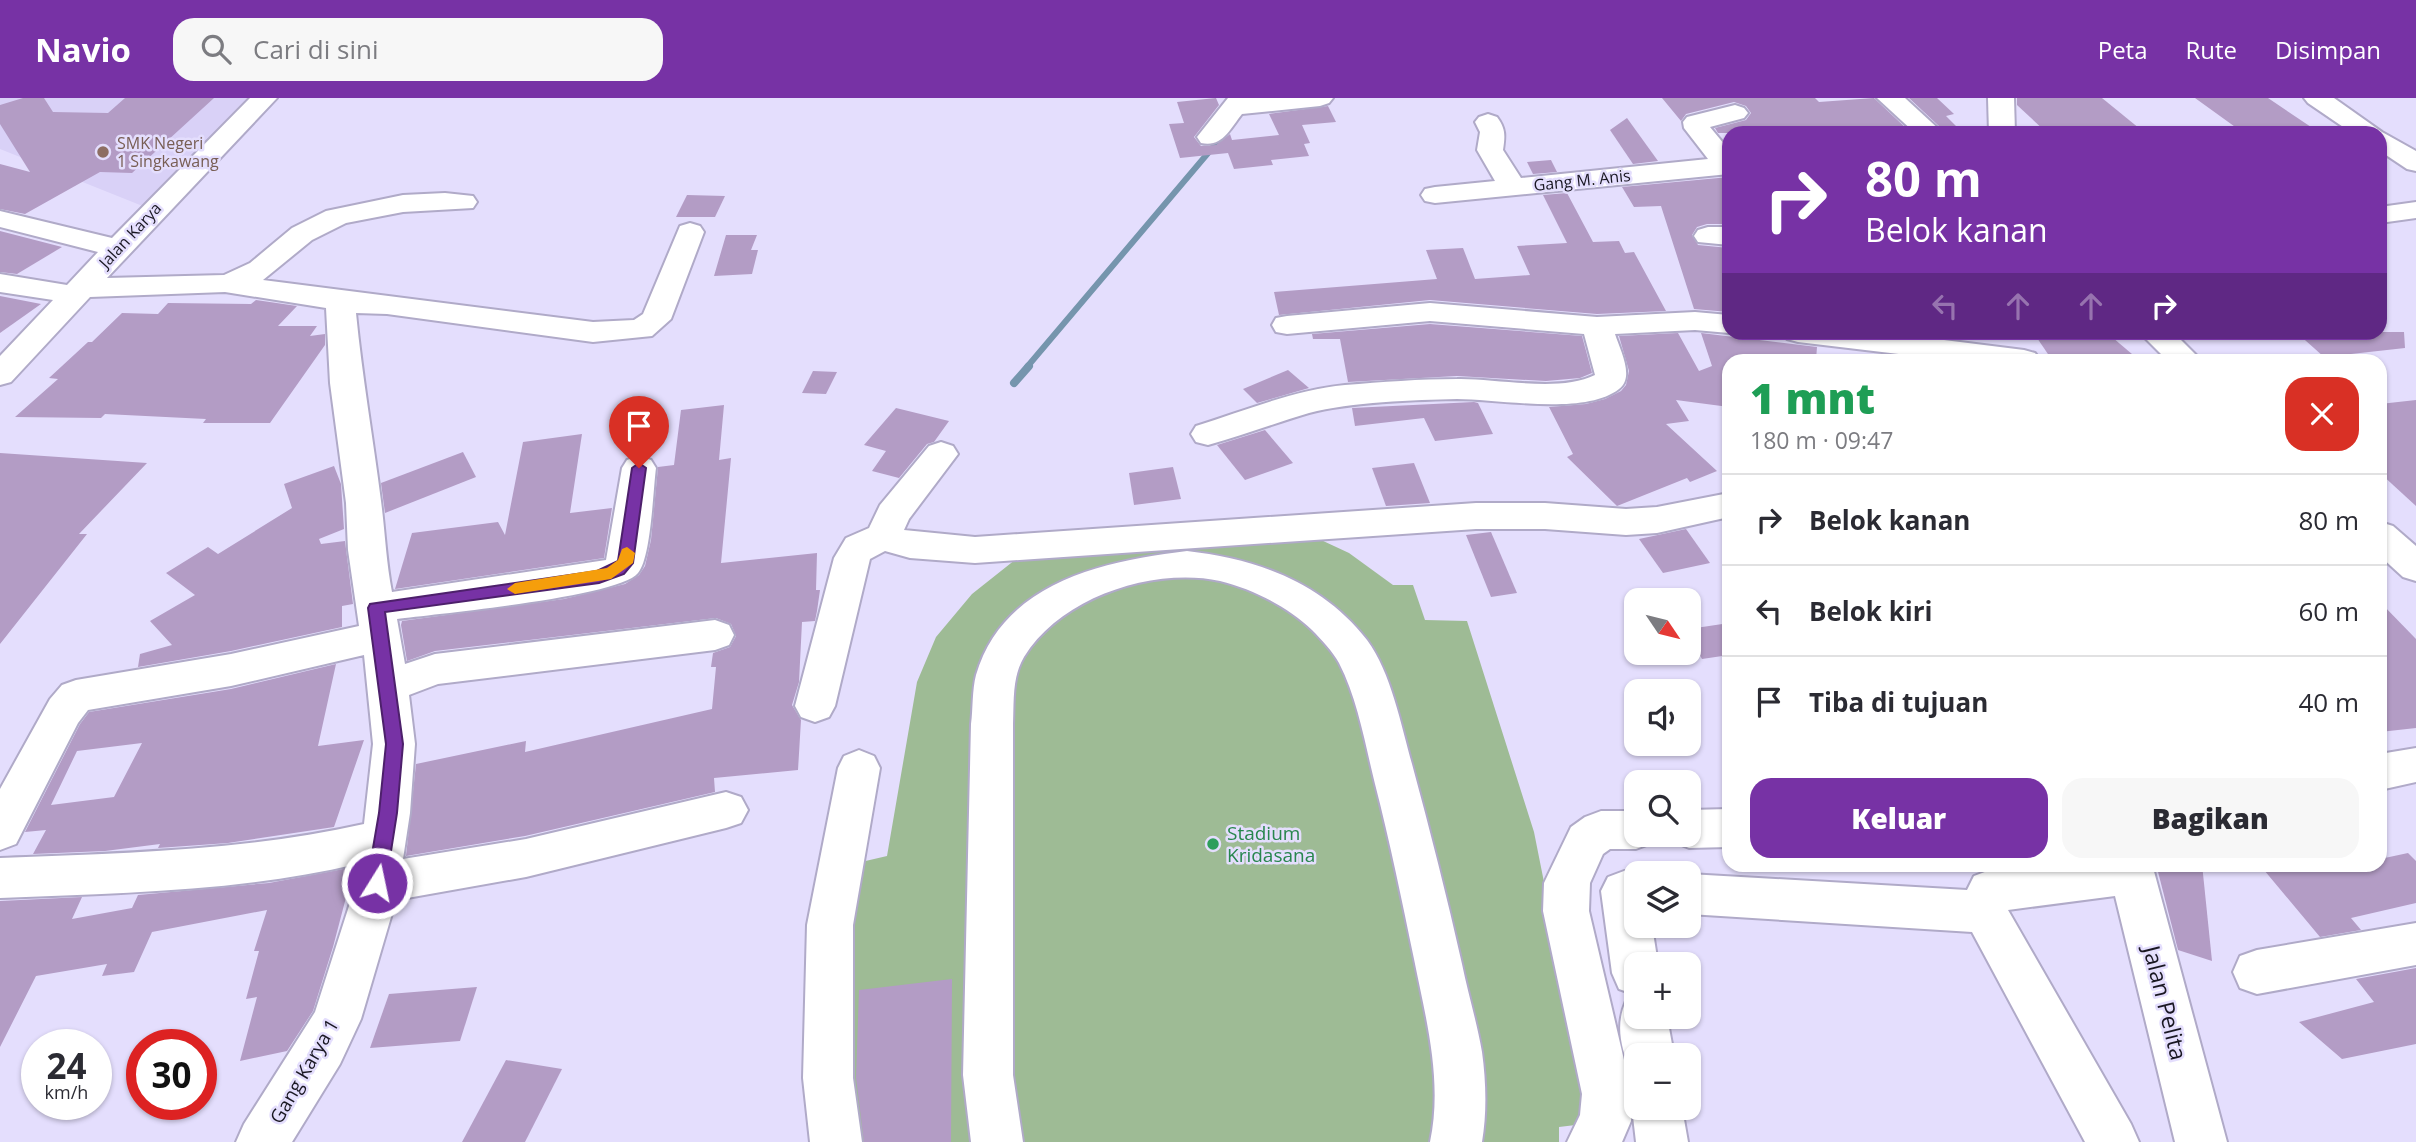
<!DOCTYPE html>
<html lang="id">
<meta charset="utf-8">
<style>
:root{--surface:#fff;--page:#f7f7f7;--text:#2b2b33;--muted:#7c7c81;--line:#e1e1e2;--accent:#7732a5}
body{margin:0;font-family:"Open Sans",sans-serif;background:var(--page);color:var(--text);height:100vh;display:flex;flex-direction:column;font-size:26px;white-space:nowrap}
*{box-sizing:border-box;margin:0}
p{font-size:23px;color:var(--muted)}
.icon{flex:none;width:38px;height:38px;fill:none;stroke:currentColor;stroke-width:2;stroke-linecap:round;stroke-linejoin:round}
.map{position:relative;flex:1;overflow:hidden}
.side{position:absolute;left:1722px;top:256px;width:665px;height:518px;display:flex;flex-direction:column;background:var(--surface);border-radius:21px;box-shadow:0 2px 5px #0004}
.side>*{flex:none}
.guide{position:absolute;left:1722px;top:28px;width:665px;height:214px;border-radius:21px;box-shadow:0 2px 5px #0004;background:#7732a5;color:#fff;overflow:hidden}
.needle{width:46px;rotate:125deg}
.tools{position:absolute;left:1624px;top:490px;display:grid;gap:14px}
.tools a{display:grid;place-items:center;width:77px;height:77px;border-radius:14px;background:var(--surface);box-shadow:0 2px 5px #0004;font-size:35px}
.speed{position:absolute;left:21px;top:931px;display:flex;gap:14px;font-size:35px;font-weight:700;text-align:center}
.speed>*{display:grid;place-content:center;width:91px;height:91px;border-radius:50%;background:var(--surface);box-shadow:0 2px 5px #0004;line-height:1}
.speed small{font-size:18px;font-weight:400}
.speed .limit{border:10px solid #d22;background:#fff;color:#111}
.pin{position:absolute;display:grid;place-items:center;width:60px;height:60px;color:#fff;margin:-72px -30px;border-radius:50% 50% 50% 0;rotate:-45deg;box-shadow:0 0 7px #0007}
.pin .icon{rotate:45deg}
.me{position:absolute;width:77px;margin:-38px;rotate:10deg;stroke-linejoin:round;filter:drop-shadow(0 0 5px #0008)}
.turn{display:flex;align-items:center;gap:24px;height:147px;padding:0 28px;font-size:32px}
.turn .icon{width:91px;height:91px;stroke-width:2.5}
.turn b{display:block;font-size:49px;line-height:60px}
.lanes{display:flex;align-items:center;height:66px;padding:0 28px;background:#0003;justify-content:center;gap:35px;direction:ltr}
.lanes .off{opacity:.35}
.round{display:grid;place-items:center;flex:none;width:74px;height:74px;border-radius:21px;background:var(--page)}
.overview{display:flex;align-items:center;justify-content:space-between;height:119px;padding:0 28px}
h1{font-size:42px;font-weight:800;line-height:52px;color:#1e9e55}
.cta{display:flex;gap:14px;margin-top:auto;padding:14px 28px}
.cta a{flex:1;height:80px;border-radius:21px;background:var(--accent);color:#fff;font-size:28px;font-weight:800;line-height:80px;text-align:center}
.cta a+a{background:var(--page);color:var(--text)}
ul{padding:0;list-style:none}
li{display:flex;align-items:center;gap:21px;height:91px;padding:0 28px;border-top:2px solid var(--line)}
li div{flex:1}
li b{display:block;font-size:26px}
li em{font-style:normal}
header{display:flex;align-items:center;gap:42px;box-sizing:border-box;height:98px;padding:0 35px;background:var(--accent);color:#fff}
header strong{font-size:33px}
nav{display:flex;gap:38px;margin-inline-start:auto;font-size:24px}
.search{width:490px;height:63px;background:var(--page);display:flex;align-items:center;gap:18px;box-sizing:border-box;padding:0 24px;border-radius:21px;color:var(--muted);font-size:26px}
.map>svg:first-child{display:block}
.built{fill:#d9d1f7}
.green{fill:#9ebb95}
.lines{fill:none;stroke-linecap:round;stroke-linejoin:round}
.stream-far1{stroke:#7595ad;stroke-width:6}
.stream{stroke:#7595ad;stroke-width:8}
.building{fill:#b39cc5;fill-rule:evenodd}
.minor-casing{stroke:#b0aac8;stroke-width:4}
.major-casing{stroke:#b0aac8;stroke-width:4}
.minor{fill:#fff;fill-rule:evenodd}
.major{fill:#fff;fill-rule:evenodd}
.route{fill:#7732a5;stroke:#4d206b;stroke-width:2}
.slow{fill:#f59e0b}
.education-dot{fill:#8d6e63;stroke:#e4defd;stroke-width:2.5}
.leisure-dot{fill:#2e9e5b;stroke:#e4defd;stroke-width:2.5}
.labels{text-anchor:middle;stroke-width:5;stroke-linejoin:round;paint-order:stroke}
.far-education-label{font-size:16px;fill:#785e54;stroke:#e4defd;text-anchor:start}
.far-street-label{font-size:16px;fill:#191722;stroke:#e4defd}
.leisure-label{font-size:19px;fill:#27864d;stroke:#e4defd;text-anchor:start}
.street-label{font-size:19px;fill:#191722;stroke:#e4defd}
.near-street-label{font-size:23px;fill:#191722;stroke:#e4defd}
</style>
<header>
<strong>Navio</strong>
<div class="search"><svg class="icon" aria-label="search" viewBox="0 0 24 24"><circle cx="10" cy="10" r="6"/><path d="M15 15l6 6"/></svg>Cari di sini</div>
<nav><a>Peta</a><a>Rute</a><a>Disimpan</a></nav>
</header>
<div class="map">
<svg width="2416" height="1044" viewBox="0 0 2416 1044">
<rect width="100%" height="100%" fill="#e4defd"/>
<!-- built -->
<polygon class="built" points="0,0 255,0 145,109 0,51"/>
<!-- green -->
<polygon class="green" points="1306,435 1349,455 1393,487 1413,487 1425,522 1467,523 1534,734 1592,1025 1559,1029 1559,1044 844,1044 844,768 887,758 917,584 936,539 972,496 1025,454"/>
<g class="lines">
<!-- stream-far1 -->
<polyline class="stream-far1" points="1027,269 1225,35"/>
<!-- stream -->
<polyline class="stream" points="1014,285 1029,268"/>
</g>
<!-- building -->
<g class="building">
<polygon points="23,0 44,0 53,14 108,15 125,0 214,0 132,75 100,74 25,116 0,111 0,66 30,74 0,26 0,7"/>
<polygon points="1216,0 1219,7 1194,39 1201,48 1216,47 1230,36 1232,42 1279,37 1269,16 1328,8 1336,24 1302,27 1310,45 1304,46 1309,58 1271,62 1273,67 1234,71 1228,55 1180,60 1169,26 1184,25 1177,4"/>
<polygon points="1662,0 1815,0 1819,4 1874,0 1908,32 1873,35 1718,35 1715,30 1746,22 1751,15 1746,8 1734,4 1686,16 1681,23"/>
<polygon points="1909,0 1937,0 1954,16 1946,18 1956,28 1940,29"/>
<polygon points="2017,0 2102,0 2145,35 2047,35 2017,7"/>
<polygon points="2195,0 2268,0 2314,31 2256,35 2248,29 2238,31"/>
<polygon points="1627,20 1658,63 1633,66 1610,32"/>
<polygon points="1551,62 1557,74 1533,76 1527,64"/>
<polygon points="1729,79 1729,126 1707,126 1697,129 1692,137 1698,147 1729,150 1729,214 1694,211 1661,108 1634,109 1622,89"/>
<polygon points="1567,95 1593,144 1619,143 1625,155 1634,154 1666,213 1597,216 1430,202 1279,217 1274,194 1437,181 1426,152 1463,150 1475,181 1530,177 1517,148 1567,145 1543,97"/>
<polygon points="687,97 725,98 715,119 676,119"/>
<polygon points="0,133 62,149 17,176 0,174"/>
<polygon points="726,137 757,137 751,152 758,152 752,176 714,178"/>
<polygon points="0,198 41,206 0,235"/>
<polygon points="256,202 297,208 278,228 317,228 310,238 325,236 325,247 270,325 203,325 206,321 105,316 101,320 15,319 58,281 49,280 88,244 92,244 122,215 158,216 168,205 251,206"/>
<polygon points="1430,226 1582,238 1592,275 1580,280 1546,283 1457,278 1348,284 1340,241 1313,241 1312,236"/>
<polygon points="2033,234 2106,234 2139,262 2052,262"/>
<polygon points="2296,234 2404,234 2405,250 2324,259"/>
<polygon points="1678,235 1699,273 1712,268 1701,235 1817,249 1816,262 1729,262 1729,309 1676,302 1689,323 1666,326 1717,373 1690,384 1687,380 1617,408 1567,359 1573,356 1549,309 1586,306 1605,301 1621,293 1626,287 1629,273 1619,238"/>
<polygon points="1288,272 1309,290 1257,305 1243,291"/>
<polygon points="813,273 837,274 826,296 802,295"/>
<polygon points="2416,302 2416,408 2380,375 2380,306"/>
<polygon points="1474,304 1478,305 1493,336 1435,343 1424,320 1355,328 1352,310"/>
<polygon points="724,307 719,362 731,360 721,465 817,455 816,492 820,492 817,513 815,523 802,524 799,584 792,607 801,622 798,672 714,680 715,694 525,738 406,758 416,666 526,643 525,654 712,611 716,569 711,569 713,555 730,549 736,538 731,526 716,520 435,553 407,563 401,527 402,523 564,501 625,486 639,477 645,468 651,442 658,369 674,367 681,312"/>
<polygon points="896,310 949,323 934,344 927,346 899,380 872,373 886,353 864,347"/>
<polygon points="1265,332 1293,365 1245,382 1217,347"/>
<polygon points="582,336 570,415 612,410 604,460 395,491 412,435 498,424 505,437 523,344"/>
<polygon points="463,354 476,379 385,415 381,385"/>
<polygon points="0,355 147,365 79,436 87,436 0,546"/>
<polygon points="1414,365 1430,405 1386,408 1372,370"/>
<polygon points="334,368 341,386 344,431 319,441 321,446 345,443 353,506 342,508 342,529 231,553 138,569 140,556 172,547 150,523 195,497 166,475 208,449 218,456 292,410 284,386"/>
<polygon points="1173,369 1181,401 1134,407 1129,375"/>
<polygon points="1686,431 1710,465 1663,475 1639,441"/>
<polygon points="1491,434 1517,495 1491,499 1466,437"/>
<polygon points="2380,504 2416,541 2416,630 2380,634"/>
<polygon points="1729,525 1729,557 1702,561 1689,537 1689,531"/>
<path d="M336,566L318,648L364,642L334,729L228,745L158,750L160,746L105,753L33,756L46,732L25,734L80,626L89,614L231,591ZM142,645L114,699L51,707L77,653Z"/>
<polygon points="2408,755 2416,763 2416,805 2351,820 2361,832 2320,839 2259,766 2305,766 2311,774 2344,766 2380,766 2380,761"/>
<polygon points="2156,766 2202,766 2212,863 2178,852"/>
<polygon points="354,769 333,849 313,913 287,953 240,963 257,899 246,901 259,853 254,853 267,812 152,834 134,874 102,878 107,866 36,878 0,949 0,803 82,799 72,821 132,810 138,797 269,785"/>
<polygon points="2416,870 2416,946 2342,961 2299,924 2374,904 2356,881"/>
<polygon points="952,881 951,1044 864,1044 856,980 859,892"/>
<polygon points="477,889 460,943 370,950 389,896"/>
<polygon points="506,962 562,971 525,1044 462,1044"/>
</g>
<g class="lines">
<defs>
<g id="minor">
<path d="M250,0H277L107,180L224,177L250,165L292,130L326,113L403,97L445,95L473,98L477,104L473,110L403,114L346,125L312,142L263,182L593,224L634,222L643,216L680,128L690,125L700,128L704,134L671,221L652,238L593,244L387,216L356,215C362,278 373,340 381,403C385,433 386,463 392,494L606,462L622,370L627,362L639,358L651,362L656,370C653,393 651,460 638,475C619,499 436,516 397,521L405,566L435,556L715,522L729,527L734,537L729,547L715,552L438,586L409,597L415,646L410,715L403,761L526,741L726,694L741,699L748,712L741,725L726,730L526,779L396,802L361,921L340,966L292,1044H236L244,1026L315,914L350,805L357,766C239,794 120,795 0,800V760C124,755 243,753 364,726L373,646L364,557L231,588L88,612L78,625L16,746L0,752V691L50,601L62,587L76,582L231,556L359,528L348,452L346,405L330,285L326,210L225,194L90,199L11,284L0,287V258L53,202L0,194V176L67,187L98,154L0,129V113L112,140Z"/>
<path d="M1228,0H1333L1329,5L1320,8L1242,16C1230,31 1222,50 1201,45L1197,39Z"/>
<polygon points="1877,0 1905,0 1943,35 1915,35"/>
<polygon points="2304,0 2334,0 2382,34 2416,53 2416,73 2407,71 2380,53 2380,35 2352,35 2308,5"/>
<path d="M1735,7L1744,10L1748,15L1744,20L1710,29L1729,52V76L1435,105L1425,103L1421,97L1425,91L1435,89L1495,83L1477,52L1480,34L1475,24L1479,19L1488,16L1497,19C1506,31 1505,38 1503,52L1521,80L1708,61L1684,30L1683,24L1687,19Z"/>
<polygon points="2416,104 2416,120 2380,125 2380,109"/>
<polygon points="1708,129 1729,129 1729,147 1698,144 1694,138 1698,132"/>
<path d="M1430,205L1597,219L1695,214L1729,217V234H1733L1729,235L1695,232L1615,236C1620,252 1635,279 1619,291C1585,318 1499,301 1457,301C1414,302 1351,304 1309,315C1275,325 1242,338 1208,347L1196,344L1191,336L1196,328C1244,313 1294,292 1345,287C1382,284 1420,281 1457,281C1496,280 1559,295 1595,277L1584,236L1430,223L1287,236L1276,234L1272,227L1276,220L1287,218Z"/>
<polygon points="1783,234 1880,234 2024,252 2035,255 2040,262 1949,262 1798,244 1787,241"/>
<polygon points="941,344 953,348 958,356 909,421 904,432 975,439 1476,405 1545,405 1626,411 1657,409 1729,395 1729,419 1657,435 1626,437 1545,431 1476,431 975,465 910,460 885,453 870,461 835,608 829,619 815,624 801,619 795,608 834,460 846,440 869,430 880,407 929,348"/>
<path d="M1187,453C1257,461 1322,484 1367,542C1391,574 1401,627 1412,666C1430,732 1447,799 1462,866C1468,895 1477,925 1482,954C1486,983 1487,1015 1482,1044H1430C1443,983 1426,921 1414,861C1402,803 1390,744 1375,686C1365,646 1358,602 1339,565C1333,554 1321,541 1312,532C1288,509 1253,491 1220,483C1153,469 1061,499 1024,559C1012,579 1014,604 1013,626V977L1023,1044H971L963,977L971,626C973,611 972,592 976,577C1003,484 1104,463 1187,453Z"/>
<polygon points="2416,650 2416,684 2380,692 2380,656"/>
<polygon points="859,652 874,658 880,670 853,827 853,980 862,1044 810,1044 803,980 807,827 838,670 844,658"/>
<polygon points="1729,711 1729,749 1689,750 1674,744 1670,737 1689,737 1689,712"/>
<polygon points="1601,713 1636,713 1636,737 1656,737 1652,745 1636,751 1610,751 1603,756 1590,785 1589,813 1632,996 1631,1023 1622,1044 1567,1044 1580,1017 1582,996 1543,813 1544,785 1571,729 1585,719"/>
<polygon points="2039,766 2152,766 2227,1044 2175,1044 2115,798 2008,812 2131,1026 2139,1044 2085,1044 1972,834 1689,816 1689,776 1967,792 1974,778 1990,772"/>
<polygon points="1624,773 1643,775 1636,775 1636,828 1652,828 1658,866 1636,866 1636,897 1619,891 1612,875 1601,793 1608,779"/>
<polygon points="2416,825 2416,867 2257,896 2240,890 2233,874 2240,858 2257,852"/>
<path d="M1636,898V919H1667L1674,957H1636V976L1631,974C1621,950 1615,927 1626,903Z"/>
<polygon points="1636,999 1636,1010 1682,1010 1688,1044 1636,1044 1632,1010"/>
</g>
<g id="major">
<polygon points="1988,0 2014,0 2015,35 1989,35"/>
<polygon points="2139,234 2173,234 2201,262 2167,262"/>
<polygon points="2380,424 2393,428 2416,448 2416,483 2403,479 2380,458"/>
</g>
</defs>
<!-- minor casing -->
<use href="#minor" class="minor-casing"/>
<!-- major casing -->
<use href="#major" class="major-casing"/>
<!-- minor -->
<use href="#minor" class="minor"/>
<!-- major -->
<use href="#major" class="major"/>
</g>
<!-- route -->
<polygon class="route" points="639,365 646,370 633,465 624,476 599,485 385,514 403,646 397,715 386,785 383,791 377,794 370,791 367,785 379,715 386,646 368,510 370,506 597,473 618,463 632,370"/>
<!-- slow -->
<polygon class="slow" points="627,449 635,455 633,465 611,481 515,496 507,491 515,485 607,470 618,462 622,451"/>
<!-- markers -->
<circle class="education-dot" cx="103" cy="54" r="7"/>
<circle class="leisure-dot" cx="1213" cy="746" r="7"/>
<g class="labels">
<!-- far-education labels -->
<g class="far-education-label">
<text x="117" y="51">SMK Negeri<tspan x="117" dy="18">1 Singkawang</tspan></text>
</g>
<!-- far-street labels -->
<g class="far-street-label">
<text transform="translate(1582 82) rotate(-6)" y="6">Gang M. Anis</text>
<text transform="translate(130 137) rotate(-47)" y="6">Jalan Karya</text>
</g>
<!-- leisure labels -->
<g class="leisure-label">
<text x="1227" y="742">Stadium<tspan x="1227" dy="22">Kridasana</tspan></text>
</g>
<!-- street labels -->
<g class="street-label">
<text transform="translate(304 973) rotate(-60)" y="7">Gang Karya 1</text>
</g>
<!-- near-street labels -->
<g class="near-street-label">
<text transform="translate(2165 905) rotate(76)" y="8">Jalan Pelita</text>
</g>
</g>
</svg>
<div class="tools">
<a><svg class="needle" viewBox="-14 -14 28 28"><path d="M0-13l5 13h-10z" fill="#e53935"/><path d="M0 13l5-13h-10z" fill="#7c7c81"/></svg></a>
<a><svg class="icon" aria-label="sound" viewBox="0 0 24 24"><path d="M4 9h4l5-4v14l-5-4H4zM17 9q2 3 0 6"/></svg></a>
<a><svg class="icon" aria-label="search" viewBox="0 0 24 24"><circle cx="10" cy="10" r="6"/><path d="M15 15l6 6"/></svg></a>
<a><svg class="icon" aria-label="layers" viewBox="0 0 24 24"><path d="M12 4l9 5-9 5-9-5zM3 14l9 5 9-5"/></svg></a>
<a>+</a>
<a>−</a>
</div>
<div class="speed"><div>24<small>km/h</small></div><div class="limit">30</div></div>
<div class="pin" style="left:639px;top:370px;background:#d93025"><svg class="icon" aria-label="arrive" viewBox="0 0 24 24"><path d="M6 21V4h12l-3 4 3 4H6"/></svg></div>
<svg class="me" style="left:377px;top:785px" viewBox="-20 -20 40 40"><circle r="17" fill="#7732a5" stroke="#fff" stroke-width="3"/><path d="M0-11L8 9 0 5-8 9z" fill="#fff"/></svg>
<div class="guide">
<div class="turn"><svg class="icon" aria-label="right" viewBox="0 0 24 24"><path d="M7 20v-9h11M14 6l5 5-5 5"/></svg><div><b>80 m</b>Belok kanan</div></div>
<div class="lanes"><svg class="icon off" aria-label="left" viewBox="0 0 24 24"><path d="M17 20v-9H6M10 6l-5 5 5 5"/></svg><svg class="icon off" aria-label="ahead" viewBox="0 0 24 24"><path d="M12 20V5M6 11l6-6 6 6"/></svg><svg class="icon off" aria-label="ahead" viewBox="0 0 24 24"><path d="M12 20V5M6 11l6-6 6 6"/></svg><svg class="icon" aria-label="right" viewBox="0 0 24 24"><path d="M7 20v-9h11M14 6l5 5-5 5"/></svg></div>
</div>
<section class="side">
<div class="overview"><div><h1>1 mnt</h1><p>180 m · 09:47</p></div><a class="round" style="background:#d93025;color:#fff"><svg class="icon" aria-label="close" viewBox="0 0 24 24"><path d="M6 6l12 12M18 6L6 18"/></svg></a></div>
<ul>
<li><svg class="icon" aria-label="right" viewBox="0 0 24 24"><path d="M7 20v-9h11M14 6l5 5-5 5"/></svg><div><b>Belok kanan</b></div><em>80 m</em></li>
<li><svg class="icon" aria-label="left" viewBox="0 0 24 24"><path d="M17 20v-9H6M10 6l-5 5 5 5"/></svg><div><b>Belok kiri</b></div><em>60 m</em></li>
<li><svg class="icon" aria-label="arrive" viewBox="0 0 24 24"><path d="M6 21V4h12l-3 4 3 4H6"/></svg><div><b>Tiba di tujuan</b></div><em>40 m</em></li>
</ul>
<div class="cta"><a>Keluar</a><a>Bagikan</a></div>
</section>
</div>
